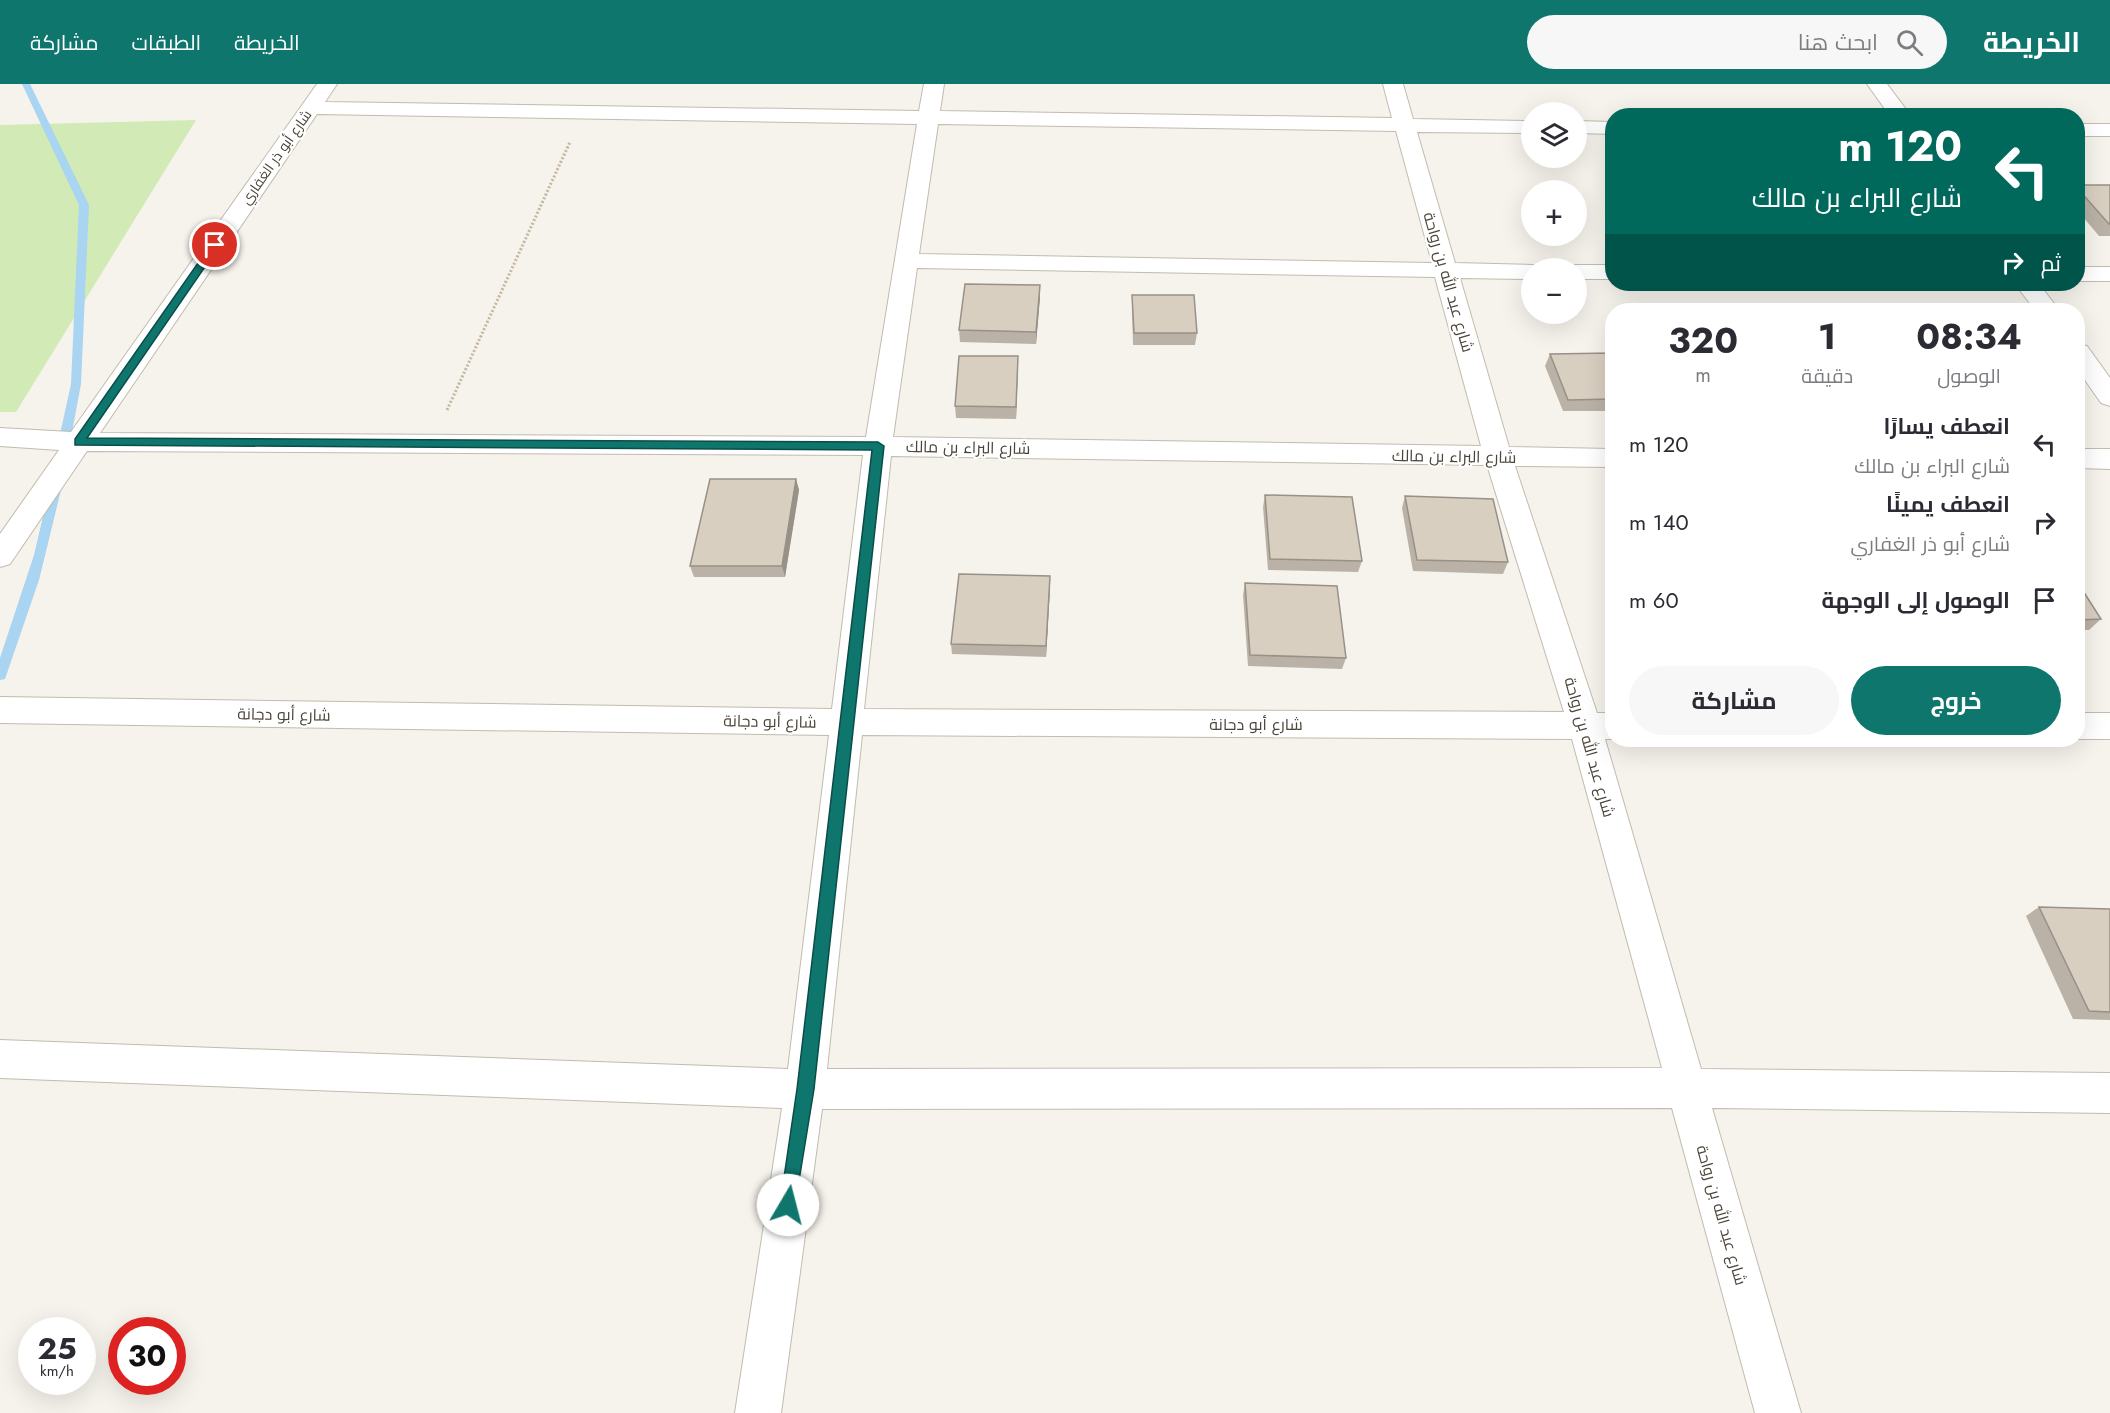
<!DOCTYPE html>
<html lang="ar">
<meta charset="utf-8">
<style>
:root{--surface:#fff;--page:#f7f7f7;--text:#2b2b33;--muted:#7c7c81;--accent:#0f766e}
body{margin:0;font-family:Jost,Cairo,sans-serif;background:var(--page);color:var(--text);direction:rtl;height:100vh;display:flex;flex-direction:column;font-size:22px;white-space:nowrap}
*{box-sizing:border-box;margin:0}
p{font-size:20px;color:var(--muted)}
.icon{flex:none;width:33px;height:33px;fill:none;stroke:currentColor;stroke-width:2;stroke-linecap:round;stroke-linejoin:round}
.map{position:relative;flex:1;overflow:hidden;direction:ltr}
.side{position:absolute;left:1605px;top:219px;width:480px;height:444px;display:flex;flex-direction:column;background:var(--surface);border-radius:24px;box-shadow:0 6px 24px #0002;direction:rtl}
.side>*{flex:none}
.hud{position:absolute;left:1605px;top:24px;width:480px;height:183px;border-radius:24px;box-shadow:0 6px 24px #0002;direction:rtl;background:#00695c;color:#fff;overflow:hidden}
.fabs{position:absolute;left:1521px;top:18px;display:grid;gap:12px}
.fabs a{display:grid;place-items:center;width:66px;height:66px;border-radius:50%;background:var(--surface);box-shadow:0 6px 24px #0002;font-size:30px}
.speed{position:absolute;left:18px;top:1233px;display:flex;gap:12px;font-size:30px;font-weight:700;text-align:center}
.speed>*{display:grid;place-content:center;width:78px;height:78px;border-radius:50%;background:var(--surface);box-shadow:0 6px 24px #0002;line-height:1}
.speed small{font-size:15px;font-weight:400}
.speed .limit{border:9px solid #d22;background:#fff;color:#111}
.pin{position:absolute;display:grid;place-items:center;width:51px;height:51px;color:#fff;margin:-26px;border:3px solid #fff;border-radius:50%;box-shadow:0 2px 6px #0007}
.me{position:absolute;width:66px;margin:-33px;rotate:8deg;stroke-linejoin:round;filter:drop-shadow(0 0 4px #0008)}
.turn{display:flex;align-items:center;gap:21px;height:126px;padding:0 24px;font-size:27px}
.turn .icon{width:78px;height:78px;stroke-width:2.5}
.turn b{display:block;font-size:42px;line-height:51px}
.then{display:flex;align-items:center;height:57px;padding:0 24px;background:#0003;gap:12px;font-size:22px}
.eta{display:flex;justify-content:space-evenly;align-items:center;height:102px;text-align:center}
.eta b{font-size:36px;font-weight:700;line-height:42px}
.action{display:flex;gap:12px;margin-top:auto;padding:12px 24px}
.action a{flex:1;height:69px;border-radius:36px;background:var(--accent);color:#fff;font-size:24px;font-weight:700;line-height:69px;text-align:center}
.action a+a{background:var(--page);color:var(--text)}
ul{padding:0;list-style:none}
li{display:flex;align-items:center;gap:18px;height:78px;padding:0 24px}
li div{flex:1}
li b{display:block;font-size:22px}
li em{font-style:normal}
header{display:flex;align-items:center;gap:36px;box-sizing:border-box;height:84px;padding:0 30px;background:var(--accent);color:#fff}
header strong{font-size:28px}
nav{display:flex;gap:33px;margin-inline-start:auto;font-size:21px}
.search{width:420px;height:54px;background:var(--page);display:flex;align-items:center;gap:15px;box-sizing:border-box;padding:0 21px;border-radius:33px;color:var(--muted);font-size:22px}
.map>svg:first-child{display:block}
.green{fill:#d2eab5}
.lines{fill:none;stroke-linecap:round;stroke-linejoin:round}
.stream{fill:#a9d4f2;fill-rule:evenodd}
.street-casing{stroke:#c2bbae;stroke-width:2}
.path{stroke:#c4b79f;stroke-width:3;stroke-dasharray:2 2;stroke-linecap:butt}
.street{fill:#fff;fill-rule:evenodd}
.wall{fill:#bab2a6}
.shaded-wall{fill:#979187}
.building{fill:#d8cfc1;stroke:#979187;stroke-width:1.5}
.route{fill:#0f766e;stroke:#0a4d48;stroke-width:1.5}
.labels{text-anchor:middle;stroke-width:4.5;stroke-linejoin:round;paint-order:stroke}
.far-street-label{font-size:14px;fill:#4b4439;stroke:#fff}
.street-label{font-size:16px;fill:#4b4439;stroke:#fff}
</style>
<header>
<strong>الخريطة</strong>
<div class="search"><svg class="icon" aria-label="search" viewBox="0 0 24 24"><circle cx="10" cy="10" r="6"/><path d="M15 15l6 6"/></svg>ابحث هنا</div>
<nav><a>الخريطة</a><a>الطبقات</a><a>مشاركة</a></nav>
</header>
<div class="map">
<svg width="2110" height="1329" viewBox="0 0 2110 1329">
<rect width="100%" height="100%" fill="#f6f3ec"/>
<!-- green -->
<polygon class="green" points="196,36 16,328 0,328 0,41"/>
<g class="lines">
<!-- stream -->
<g class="stream">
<polygon points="22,0 30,0 89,121 81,300 69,364 63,368 57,364 71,300 79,121"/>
<polygon points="57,394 63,398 39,496 5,595 0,596 0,574 34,471 51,398"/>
</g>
<defs>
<g id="street">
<path d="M317,0H337L325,18L919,27L924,0H944L940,27L1392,34L1383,0H1403L1413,35L1532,37V49L1417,48L1455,179L1532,181L1542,184H1532V195L1460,194L1509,363L1612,365V383L1515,382L1597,629H1612V655H1605L1701,985L2110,989V1029L1712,1024L1801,1329H1755L1672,1024L822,1025L781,1329H735L782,1024L0,994V956L788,985L829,651L0,639V613L832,625L863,371L87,367L10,480L0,483V450L59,366L0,362V344L71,348ZM317,30L917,40L866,353L100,349ZM938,40L1396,47L1432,179L919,170ZM917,184L1435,193L1481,362L893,353ZM891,372L1487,381L1564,628L864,625ZM862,651L1572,655L1662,984L827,985Z"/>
<polygon points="1867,0 1887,0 1911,32 1890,32"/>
<polygon points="1576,37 1612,38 1612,50 1576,49"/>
<rect x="2078" y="40" width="32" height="12"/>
<polygon points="1576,181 1612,181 1612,195 1576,195 1576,184 1566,184"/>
<rect x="2078" y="183" width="32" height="14"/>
<polygon points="2015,200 2039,200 2059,226 2035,226"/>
<polygon points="2078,260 2087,262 2110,294 2110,322 2101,319 2078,286"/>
<polygon points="2078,365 2110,365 2110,385 2078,384"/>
<rect x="2078" y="629" width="32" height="26"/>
</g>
</defs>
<!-- street casing -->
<use href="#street" class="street-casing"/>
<!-- path -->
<polyline class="path" points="447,326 570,58"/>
<!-- street -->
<use href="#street" class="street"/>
</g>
<!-- wall -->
<g class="wall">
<polygon points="2078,101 2110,101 2110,152 2099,152 2078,127"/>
<polygon points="1132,211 1197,249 1195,261 1133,261 1132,223"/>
<polygon points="1040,213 1036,260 960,258 959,246"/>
<polygon points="1612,269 1612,327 1563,327 1545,282 1550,270"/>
<polygon points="1018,272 1016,335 956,334 955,322"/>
<polygon points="796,395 799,406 785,493 694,493 690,482"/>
<polygon points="1265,411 1362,477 1358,488 1268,486 1263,423"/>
<polygon points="1405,412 1508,478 1503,490 1413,487 1402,424"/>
<polygon points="1245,499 1346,574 1342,585 1248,582 1243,511"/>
<polygon points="2078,499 2101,535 2089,546 2078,546"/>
<polygon points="1050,503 1046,573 952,570 951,560"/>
<polygon points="2039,823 2110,825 2110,936 2073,935 2026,832"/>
</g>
<!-- shaded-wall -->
<g class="shaded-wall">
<polygon points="1040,201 1040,213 1036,260 1036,248"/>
<polygon points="1018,272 1018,284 1016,335 1016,323"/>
<polygon points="796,395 799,406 785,493 782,482"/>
<polygon points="1050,492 1050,503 1046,573 1046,562"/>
</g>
<!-- building -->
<g class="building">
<polygon points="2078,101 2110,101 2110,140 2109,140 2078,105"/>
<polygon points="965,200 1040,201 1036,248 959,246"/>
<polygon points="1132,211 1194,211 1197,249 1134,249"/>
<polygon points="1612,269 1612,315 1568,316 1550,270"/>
<polygon points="959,272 1018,272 1016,323 955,322"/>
<polygon points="710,395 796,395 782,482 690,482"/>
<polygon points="1265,411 1352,413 1362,477 1270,475"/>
<polygon points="1405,412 1493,415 1508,478 1417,476"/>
<polygon points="959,490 1050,492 1046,562 951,560"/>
<polygon points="1245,499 1337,502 1346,574 1250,571"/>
<polygon points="2078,499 2101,535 2078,536"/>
<polygon points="2039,823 2110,825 2110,928 2089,927"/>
</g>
<!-- route -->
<polygon class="route" points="215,158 220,161 87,354 878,358 884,362 814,1005 794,1127 788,1129 782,1127 780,1121 797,1005 872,366 75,361 75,355 212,159"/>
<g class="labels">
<!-- far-street labels -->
<g class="far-street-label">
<text transform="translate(276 73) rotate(-55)" y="5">شارع أبو ذر الغفاري</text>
</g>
<!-- street labels -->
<g class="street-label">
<text transform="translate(1449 198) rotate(74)" y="6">شارع عبد الله بن رواحة</text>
<text transform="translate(968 363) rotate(1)" y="6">شارع البراء بن مالك</text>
<text transform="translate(1454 372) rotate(1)" y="6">شارع البراء بن مالك</text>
<text transform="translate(284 630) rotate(1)" y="6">شارع أبو دجانة</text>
<text transform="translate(770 637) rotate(1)" y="6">شارع أبو دجانة</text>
<text x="1256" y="646">شارع أبو دجانة</text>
<text transform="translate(1590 663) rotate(74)" y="6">شارع عبد الله بن رواحة</text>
<text transform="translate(1722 1131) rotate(74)" y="6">شارع عبد الله بن رواحة</text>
</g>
</g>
</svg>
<div class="fabs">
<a><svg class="icon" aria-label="layers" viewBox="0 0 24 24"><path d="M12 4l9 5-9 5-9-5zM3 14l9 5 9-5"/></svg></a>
<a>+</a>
<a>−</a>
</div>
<div class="speed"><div>25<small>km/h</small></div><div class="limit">30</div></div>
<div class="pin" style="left:215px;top:161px;background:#d93025"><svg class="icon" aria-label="arrive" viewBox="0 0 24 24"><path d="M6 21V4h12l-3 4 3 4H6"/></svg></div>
<svg class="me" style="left:788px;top:1121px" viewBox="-20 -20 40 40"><circle r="19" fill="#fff"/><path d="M0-13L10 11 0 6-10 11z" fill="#0f766e"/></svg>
<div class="hud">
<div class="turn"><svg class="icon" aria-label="left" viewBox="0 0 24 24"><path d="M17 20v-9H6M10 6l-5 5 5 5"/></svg><div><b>120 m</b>شارع البراء بن مالك</div></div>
<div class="then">ثم<svg class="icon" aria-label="right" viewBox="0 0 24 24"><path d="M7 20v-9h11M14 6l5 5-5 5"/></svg></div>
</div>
<section class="side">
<div class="eta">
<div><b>08:34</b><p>الوصول</p></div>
<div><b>1</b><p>دقيقة</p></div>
<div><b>320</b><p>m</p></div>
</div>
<ul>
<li><svg class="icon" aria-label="left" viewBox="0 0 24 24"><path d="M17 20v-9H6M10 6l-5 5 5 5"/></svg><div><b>انعطف يسارًا</b><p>شارع البراء بن مالك</p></div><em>120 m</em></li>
<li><svg class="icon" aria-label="right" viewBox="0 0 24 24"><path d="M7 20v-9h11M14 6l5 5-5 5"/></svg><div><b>انعطف يمينًا</b><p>شارع أبو ذر الغفاري</p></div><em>140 m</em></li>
<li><svg class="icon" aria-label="arrive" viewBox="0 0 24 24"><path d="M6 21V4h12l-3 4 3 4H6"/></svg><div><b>الوصول إلى الوجهة</b></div><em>60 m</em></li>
</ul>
<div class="action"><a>خروج</a><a>مشاركة</a></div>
</section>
</div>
